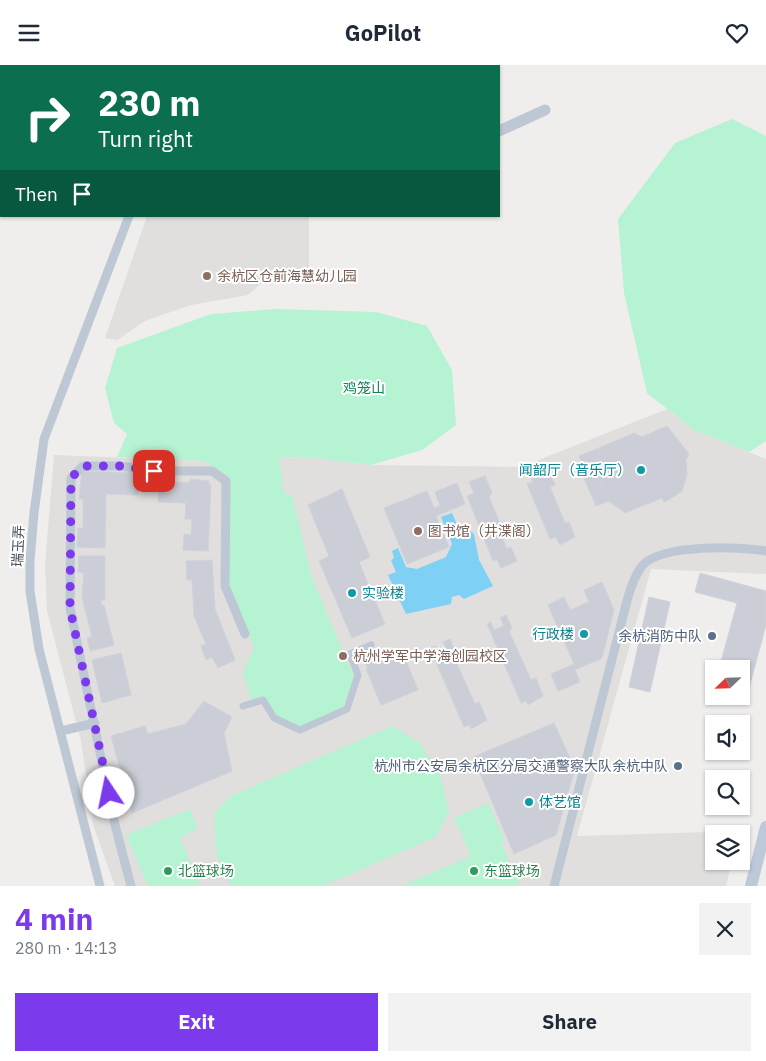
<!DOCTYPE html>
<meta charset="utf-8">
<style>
:root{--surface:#fff;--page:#f2f2f3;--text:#1f2937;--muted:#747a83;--accent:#7c3aed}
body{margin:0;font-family:"IBM Plex Sans","Noto Sans SC",sans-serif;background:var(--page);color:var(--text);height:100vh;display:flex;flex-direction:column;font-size:19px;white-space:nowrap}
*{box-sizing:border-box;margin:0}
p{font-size:16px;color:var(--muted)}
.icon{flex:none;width:28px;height:28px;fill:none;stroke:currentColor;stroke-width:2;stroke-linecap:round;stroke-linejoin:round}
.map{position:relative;height:821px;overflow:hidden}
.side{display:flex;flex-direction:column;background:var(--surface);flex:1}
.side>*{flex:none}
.guide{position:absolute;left:0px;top:0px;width:500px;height:152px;box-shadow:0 1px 4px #0004;background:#0b6e4f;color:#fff;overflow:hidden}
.needle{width:32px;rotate:247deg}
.controls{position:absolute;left:705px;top:595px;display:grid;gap:10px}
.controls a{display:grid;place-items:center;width:45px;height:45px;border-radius:0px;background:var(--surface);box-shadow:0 1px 4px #0004;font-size:25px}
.pin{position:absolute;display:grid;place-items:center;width:42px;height:42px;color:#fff;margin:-21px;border-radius:10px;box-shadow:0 2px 8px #0006}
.me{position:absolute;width:55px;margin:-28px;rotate:349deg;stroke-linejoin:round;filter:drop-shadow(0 0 4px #0008)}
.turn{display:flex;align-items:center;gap:18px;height:105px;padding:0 15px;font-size:22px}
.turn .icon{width:65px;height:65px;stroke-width:2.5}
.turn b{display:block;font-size:35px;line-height:42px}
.then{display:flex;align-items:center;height:48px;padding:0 15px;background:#0003;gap:10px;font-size:19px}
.round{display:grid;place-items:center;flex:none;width:52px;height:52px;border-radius:0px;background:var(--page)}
.summary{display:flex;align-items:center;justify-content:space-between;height:85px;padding:0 15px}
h1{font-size:30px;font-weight:700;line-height:38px;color:var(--accent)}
.primary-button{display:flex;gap:10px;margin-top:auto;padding:10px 15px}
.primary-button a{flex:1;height:58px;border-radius:0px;background:var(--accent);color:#fff;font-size:20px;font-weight:700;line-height:58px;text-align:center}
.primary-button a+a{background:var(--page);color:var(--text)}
header{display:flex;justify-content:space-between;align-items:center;height:65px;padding:0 15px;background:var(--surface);font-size:22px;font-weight:700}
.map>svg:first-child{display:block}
.education{fill:#e1dede}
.green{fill:#b5f3d3}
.water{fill:#7ed1f5}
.building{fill:#cbced6;stroke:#d0d2da}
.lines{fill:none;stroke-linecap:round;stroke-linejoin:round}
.pedestrian{stroke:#bec8d4;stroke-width:7}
.minor{stroke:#bec8d4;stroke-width:9}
.tertiary{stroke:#bec8d4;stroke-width:11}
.secondary{stroke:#bdc8d9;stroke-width:12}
.route{stroke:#7c3aed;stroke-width:9;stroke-dasharray:0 16.2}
.education-dot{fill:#8d6e63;stroke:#fff;stroke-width:2}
.culture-dot{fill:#0f9aa8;stroke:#fff;stroke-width:2}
.service-dot{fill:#5c6f8a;stroke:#fff;stroke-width:2}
.leisure-dot{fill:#2e9e5b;stroke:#fff;stroke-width:2}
.labels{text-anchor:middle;stroke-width:4;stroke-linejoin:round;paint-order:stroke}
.education-label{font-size:14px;fill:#785e54;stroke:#fff;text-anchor:start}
.park-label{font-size:14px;fill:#0d8555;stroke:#fff}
.culture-label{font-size:14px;fill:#0d838f;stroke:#fff;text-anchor:end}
.street-label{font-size:14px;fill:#434e5c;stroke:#fff}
.service-label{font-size:14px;fill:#4e5e75;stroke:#fff;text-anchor:end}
.leisure-label{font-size:14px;fill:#27864d;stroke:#fff;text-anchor:start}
</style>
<header><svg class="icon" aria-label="menu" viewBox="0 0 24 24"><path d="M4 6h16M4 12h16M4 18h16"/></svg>GoPilot<svg class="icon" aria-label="heart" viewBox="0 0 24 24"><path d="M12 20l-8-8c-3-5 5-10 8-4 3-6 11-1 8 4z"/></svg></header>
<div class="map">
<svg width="766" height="821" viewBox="0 0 766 821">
<rect width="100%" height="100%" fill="#f0eded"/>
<!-- education -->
<g class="education">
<polygon points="147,151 309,151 309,207 265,215 248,230 191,240 145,256 117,275 105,273"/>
<polygon points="667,344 694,365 766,394 766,509 651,504 577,771 740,766 739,769 714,769 714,796 732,796 726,821 115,821 93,760 81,676 47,546 45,500 54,390 206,396 307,392 371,400 521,402"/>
</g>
<!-- green -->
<g class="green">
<polygon points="732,54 766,71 766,376 749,387 694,365 647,328 624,228 618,154 675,78"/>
<polygon points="276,244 376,247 427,261 452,305 456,360 422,385 371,400 307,392 279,393 284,428 292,430 312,513 354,612 343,643 301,662 275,651 264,632 252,636 243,607 254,583 228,520 228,415 206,396 117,392 127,369 114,358 105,323 117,283 211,249"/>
<path d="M392,661L419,677L440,710L449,747L436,772L322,821H233C214,801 215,775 214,749L229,732Z"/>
<polygon points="488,738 505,776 501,778 520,821 401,821 471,791 454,753"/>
<polygon points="190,744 198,764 180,772 200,821 148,821 126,770"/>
</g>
<!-- water -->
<polygon class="water" points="452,448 458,462 469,465 474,469 479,495 493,521 464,534 459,530 452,532 451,539 406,549 388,510 396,507 391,495 394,493 392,486 398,483 406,502 417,504 446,492 452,479 441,452"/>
<!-- building -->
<g class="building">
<polygon points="667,361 689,389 686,395 687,409 684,420 682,426 670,434 664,437 662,433 625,448 609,436 597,407 599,383 634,368 642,372"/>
<polygon points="599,383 597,407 609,436 596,441 583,411 587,409 579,391"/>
<polygon points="547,403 555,420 550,422 565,458 569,457 575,472 560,480 556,472 550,474 527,419 533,417 529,409"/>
<polygon points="82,406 139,408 138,430 106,429 105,483 77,482 78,463 83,463 83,434 79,434"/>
<polygon points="485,411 492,428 489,432 502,463 499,464 507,484 511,482 517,496 501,503 497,494 493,496 467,431 474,428 469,417"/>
<polygon points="191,414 209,416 209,421 211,420 208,486 183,485 184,469 191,470 192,454 185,454 186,438 158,437 159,416 188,418"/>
<polygon points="457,418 465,439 436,451 449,482 407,499 384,443 427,426 434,443 440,440 435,427"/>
<polygon points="342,424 370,492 359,497 385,559 352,573 319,496 329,491 308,440"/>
<polygon points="79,491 105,491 105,535 100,535 102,541 104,540 114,580 90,586 87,573 92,572 82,532 84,508 78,507"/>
<polygon points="212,495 215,544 235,595 218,603 212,592 206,595 201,581 206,579 194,551 192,515 187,515 186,496"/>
<polygon points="700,508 766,526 766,560 749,623 741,621 741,604 719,604 737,538 695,527"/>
<polygon points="602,517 614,545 602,593 575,605 580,617 558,626 551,609 574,599 548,540 564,532 570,545 589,537 584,525"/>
<polygon points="649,532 670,537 650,627 629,622"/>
<polygon points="506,550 512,563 509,566 531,615 536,613 543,631 528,640 526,636 521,638 487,559 491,557 494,565 504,561 500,553"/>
<polygon points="450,574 456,588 453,590 475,639 479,637 487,655 471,664 470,660 464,662 430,583 435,581 438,589 447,585 443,577"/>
<polygon points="397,583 399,587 402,586 418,625 381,640 366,604 368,604 365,597"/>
<polygon points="121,588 131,630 102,638 92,595"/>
<polygon points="204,636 232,652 224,668 232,706 132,748 111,671 145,661 148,669 186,659"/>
<polygon points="554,658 575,704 556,770 514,789 473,692"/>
</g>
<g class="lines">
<!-- pedestrian -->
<polyline class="pedestrian" points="243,641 263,635 274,653 300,665 347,644 358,610 350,589 371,580"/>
<!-- minor -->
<g class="minor">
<polyline points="61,666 95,658"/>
<polyline points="100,821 39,584 30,526 30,496 34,448 44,374 129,151"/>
<polyline points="131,821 115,760 70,543 71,413 83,401 121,401 155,406 212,406 226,416 225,521 245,569"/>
<path d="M554,821L621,559C626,541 630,517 642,501C660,479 739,481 766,486"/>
</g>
<!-- tertiary -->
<g class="tertiary">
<polyline points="0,38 1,38"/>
<polyline points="499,66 545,45"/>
</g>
<!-- secondary -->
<polyline class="secondary" points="751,821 766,762"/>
</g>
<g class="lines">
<!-- route -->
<polyline class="route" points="109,728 70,543 71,413 83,401 121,401 154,406"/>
</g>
<!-- markers -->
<g class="education-dot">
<circle cx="207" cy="211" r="5"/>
<circle cx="418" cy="466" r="5"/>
<circle cx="343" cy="591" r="5"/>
</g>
<g class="culture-dot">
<circle cx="641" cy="405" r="5"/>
<circle cx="352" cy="528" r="5"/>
<circle cx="584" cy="569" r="5"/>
<circle cx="529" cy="737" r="5"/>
</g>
<g class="service-dot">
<circle cx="712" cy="571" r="5"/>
<circle cx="678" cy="701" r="5"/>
</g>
<g class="leisure-dot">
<circle cx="168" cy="806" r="5"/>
<circle cx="474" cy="806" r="5"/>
</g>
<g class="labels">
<!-- education labels -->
<g class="education-label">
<text x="217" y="216">余杭区仓前海慧幼儿园</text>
<text x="428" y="471">图书馆（井渫阁）</text>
<text x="353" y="596">杭州学军中学海创园校区</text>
</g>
<!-- park labels -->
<g class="park-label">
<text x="364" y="328">鸡笼山</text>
</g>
<!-- culture labels -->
<g class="culture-label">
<text x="631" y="410">闻韶厅（音乐厅）</text>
<text x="362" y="533" text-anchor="start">实验楼</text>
<text x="574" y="574">行政楼</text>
<text x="539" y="742" text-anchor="start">体艺馆</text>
</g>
<!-- street labels -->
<g class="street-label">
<text transform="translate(18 481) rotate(-87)" y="5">瑞玉弄</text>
</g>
<!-- service labels -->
<g class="service-label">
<text x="702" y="576">余杭消防中队</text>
<text x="668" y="706">杭州市公安局余杭区分局交通警察大队余杭中队</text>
</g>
<!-- leisure labels -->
<g class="leisure-label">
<text x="178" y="811">北篮球场</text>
<text x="484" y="811">东篮球场</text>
</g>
</g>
</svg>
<div class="controls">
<a><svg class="needle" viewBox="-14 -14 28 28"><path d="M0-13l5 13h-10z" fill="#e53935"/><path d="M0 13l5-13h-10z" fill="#747a83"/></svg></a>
<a><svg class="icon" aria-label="sound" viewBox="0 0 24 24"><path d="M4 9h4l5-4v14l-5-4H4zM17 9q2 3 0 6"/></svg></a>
<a><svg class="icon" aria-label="search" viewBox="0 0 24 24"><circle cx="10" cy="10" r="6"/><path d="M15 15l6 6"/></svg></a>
<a><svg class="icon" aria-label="layers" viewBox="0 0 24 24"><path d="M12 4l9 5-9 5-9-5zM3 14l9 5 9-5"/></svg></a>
</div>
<div class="pin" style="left:154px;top:406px;background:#d93025"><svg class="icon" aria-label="arrive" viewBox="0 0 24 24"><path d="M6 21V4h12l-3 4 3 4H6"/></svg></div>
<svg class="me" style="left:109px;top:728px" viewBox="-20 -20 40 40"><circle r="19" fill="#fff"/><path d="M0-13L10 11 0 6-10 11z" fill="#7c3aed"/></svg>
<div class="guide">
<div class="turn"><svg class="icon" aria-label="right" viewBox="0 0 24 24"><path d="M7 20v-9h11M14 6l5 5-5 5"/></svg><div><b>230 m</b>Turn right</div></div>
<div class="then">Then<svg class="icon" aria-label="arrive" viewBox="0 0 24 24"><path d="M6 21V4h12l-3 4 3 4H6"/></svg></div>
</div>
</div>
<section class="side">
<div class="summary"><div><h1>4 min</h1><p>280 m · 14:13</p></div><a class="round"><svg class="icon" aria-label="close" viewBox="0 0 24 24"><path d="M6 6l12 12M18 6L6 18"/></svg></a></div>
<div class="primary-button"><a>Exit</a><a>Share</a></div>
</section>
